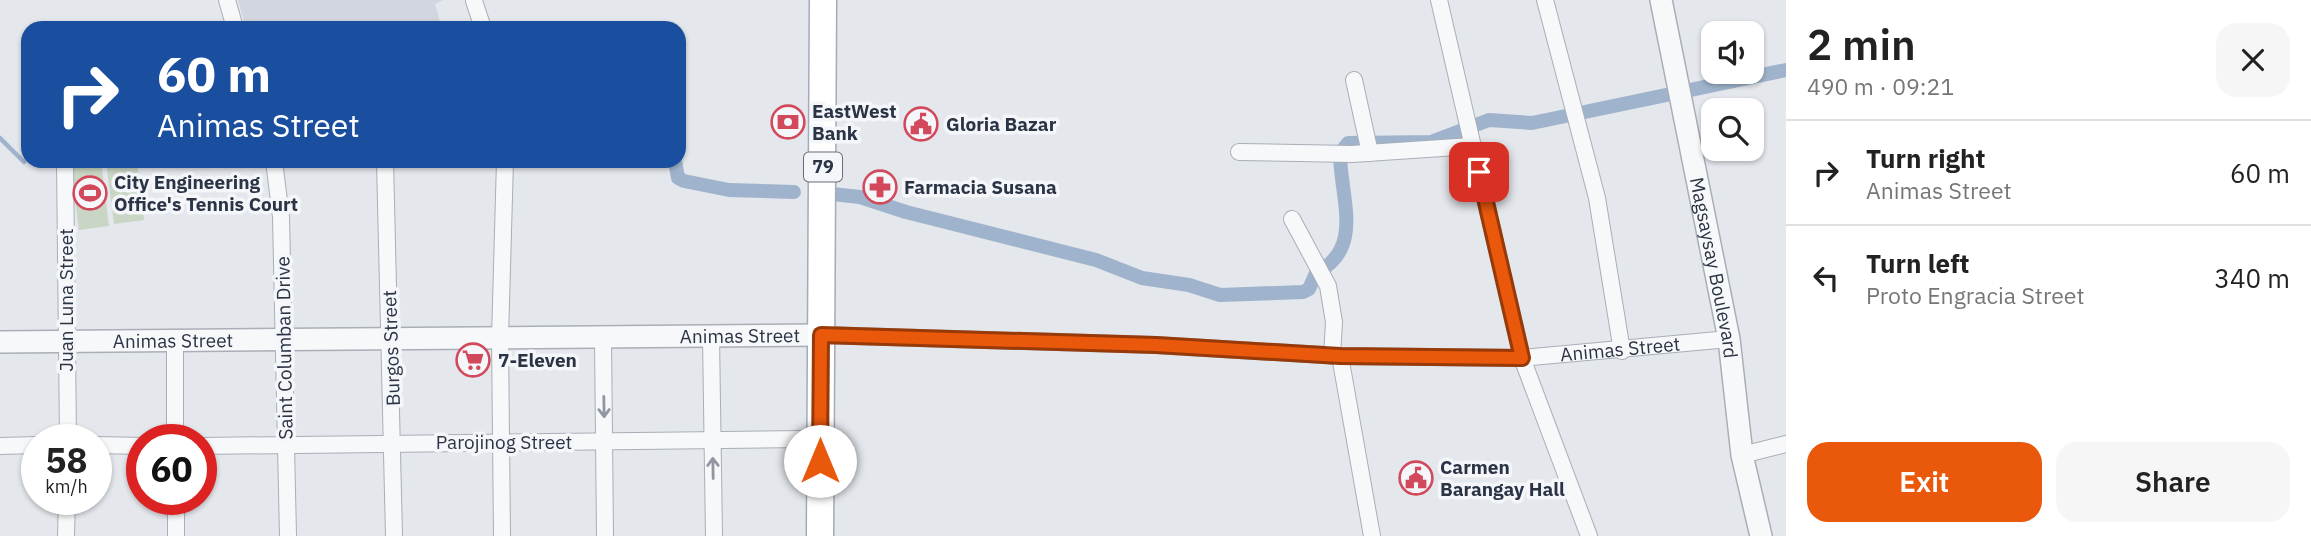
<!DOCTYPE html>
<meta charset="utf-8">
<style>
:root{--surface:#fff;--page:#f6f6f6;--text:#222;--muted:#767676;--line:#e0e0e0;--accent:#ea580c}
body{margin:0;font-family:"IBM Plex Sans",sans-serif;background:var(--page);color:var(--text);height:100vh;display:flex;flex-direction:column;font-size:26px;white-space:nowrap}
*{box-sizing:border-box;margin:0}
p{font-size:23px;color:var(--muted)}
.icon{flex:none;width:38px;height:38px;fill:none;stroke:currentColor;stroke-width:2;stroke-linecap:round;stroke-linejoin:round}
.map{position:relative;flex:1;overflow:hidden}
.side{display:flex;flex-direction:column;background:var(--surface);width:525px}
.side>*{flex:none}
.top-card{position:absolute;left:21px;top:21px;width:665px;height:147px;border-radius:21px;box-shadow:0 2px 5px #0004;background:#1a4fa0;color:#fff;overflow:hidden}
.buttons{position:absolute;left:1701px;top:21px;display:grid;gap:14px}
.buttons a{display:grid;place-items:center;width:63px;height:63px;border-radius:14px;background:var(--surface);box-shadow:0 2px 5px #0004;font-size:35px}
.speed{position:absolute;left:21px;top:424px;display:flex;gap:14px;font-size:35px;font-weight:700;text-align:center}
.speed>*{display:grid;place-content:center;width:91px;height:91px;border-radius:50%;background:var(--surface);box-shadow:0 2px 5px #0004;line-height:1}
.speed small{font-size:18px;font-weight:400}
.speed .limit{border:10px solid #d22;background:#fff;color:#111}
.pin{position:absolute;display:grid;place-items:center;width:60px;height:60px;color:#fff;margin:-30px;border-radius:14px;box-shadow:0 4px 10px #0006}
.me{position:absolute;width:77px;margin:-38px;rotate:0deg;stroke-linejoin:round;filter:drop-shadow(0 0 5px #0008)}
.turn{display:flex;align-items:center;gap:24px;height:147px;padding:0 21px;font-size:32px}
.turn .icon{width:91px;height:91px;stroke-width:2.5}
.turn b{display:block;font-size:49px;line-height:60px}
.round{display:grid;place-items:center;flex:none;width:74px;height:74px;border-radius:21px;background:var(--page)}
.summary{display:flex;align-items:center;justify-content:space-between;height:119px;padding:0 21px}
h1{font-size:42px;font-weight:600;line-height:52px}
.action{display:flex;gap:14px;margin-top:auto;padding:14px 21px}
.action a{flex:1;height:80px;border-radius:21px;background:var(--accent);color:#fff;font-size:28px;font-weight:600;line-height:80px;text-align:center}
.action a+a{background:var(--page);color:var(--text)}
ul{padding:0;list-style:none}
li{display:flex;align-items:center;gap:21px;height:105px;padding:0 21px;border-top:2px solid var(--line)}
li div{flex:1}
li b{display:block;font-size:26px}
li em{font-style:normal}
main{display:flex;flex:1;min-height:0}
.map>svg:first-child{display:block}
.built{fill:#d2d6de}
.green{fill:#c9d6c5}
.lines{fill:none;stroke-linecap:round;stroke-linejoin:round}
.stream{stroke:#9fb4cc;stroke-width:4.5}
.canal{stroke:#9fb4cc;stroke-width:14}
.minor-casing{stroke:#a9aeb7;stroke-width:18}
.tertiary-casing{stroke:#a9aeb7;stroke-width:24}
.primary-casing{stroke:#a3abb8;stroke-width:29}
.minor{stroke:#f7f8fa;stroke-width:16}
.tertiary{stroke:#f7f8fa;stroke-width:21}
.primary{stroke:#fff;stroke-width:26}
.oneway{stroke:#9196a0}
.route-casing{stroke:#983908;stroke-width:18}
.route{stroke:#ea580c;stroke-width:12}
.labels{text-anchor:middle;stroke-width:7;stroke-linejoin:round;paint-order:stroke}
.shield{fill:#f4f6f9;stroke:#676e7b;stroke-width:2}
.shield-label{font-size:18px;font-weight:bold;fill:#2b3445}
.poi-label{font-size:19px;font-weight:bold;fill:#2b3445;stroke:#f4f6f9;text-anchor:start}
.street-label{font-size:19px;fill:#2b3445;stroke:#f4f6f9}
</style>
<main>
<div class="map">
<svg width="1786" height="536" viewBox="0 0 1786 536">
<rect width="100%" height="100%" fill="#e4e7ec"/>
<!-- built -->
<polygon class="built" points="238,0 443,0 435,4 442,28 246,28"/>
<!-- green -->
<g class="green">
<polygon points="70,161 101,161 109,226 79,230"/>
<polygon points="106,161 137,161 144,220 114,224"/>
</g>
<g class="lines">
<!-- stream -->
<polyline class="stream" points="0,138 24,162"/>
<!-- canal -->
<g class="canal">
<polyline points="675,161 678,178 684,181 729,190 794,192"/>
<path d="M832,194L860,197L906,212L1096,260L1142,278L1189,285L1220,295L1303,292L1309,289L1316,273C1365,248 1340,198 1340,153L1348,143L1431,142L1489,120L1532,123L1786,70"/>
</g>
<defs>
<g id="minor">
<polyline points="227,0 235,28"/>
<polyline points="1439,0 1522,358 1589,536"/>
<polyline points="1545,0 1597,198 1622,351"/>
<polyline points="474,1 483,28"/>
<polyline points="1354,80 1370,153"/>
<polyline points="1239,152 1352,154 1472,146"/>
<polyline points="65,161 68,439"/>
<polyline points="274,161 281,217 288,536"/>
<polyline points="385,161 394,536"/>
<polyline points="1292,219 1328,286 1334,322 1332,356"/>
<path id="s1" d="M821,335L1156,345L1340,356L1522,358L1729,339"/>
<polyline points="711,337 714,536"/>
<polyline points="603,339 605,536"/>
<polyline points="175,341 175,439"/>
<polyline points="1340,356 1372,536"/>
<polyline points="96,445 142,446"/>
<polyline points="0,446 37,445"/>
<polyline points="201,446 807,439"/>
<polyline points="1742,455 1786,444"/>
<polyline points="176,499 176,536"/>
<polyline points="66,536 67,499"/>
<polyline points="502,536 500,338 505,161"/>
</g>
<g id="tertiary">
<path id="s2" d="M1661,0L1729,339L1742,455L1761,536"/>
<path id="s3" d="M0,342L821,335"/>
</g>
<polyline id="primary" points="820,536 823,0"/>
</defs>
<!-- minor casing -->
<use href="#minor" class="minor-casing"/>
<!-- tertiary casing -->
<use href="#tertiary" class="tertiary-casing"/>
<!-- primary casing -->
<use href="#primary" class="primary-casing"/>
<!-- minor -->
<use href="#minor" class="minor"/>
<!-- tertiary -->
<use href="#tertiary" class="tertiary"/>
<!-- primary -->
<use href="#primary" class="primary"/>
</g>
<!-- one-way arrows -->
<defs><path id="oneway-shaft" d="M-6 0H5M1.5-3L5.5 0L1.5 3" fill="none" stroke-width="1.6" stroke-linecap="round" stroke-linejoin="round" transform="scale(1.75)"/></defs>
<g class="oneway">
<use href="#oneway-shaft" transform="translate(604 407) rotate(89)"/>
<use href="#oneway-shaft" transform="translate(713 468) rotate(-91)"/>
</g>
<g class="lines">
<defs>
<polyline id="route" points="820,461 821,335 1156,345 1340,356 1522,358 1479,172"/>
</defs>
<!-- route casing -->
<use href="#route" class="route-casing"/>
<!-- route -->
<use href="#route" class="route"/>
</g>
<!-- icons -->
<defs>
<symbol id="bank-ring" viewBox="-11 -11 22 22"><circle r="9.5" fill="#f4f6f9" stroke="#d1495b" stroke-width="1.5"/><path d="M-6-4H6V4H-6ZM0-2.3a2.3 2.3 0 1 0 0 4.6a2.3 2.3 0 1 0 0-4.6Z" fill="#d1495b"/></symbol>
<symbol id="civic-ring" viewBox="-11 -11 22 22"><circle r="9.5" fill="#f4f6f9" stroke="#d1495b" stroke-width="1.5"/><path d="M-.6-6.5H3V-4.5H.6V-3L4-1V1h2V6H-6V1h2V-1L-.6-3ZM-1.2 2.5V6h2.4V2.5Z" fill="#d1495b"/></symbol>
<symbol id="pharmacy-ring" viewBox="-11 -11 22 22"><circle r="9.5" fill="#f4f6f9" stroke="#d1495b" stroke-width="1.5"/><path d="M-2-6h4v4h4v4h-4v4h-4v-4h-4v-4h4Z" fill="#d1495b"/></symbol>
<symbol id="stadium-ring" viewBox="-11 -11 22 22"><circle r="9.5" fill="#f4f6f9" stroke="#d1495b" stroke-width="1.5"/><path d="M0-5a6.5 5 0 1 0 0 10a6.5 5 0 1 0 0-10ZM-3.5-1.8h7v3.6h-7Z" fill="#d1495b"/></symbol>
<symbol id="supermarket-ring" viewBox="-11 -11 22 22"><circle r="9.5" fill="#f4f6f9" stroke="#d1495b" stroke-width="1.5"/><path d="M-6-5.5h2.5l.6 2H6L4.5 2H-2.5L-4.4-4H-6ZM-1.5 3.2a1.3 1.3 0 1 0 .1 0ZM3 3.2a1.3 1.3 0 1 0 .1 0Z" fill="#d1495b"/></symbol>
</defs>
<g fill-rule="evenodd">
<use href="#bank-ring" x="769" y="103" width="38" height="38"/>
<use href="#civic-ring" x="902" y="105" width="38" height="38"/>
<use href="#pharmacy-ring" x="861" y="168" width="38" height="38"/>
<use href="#stadium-ring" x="71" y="174" width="38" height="38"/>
<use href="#supermarket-ring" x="454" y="341" width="38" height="38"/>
<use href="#civic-ring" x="1397" y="459" width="38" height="38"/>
</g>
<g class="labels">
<!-- shield labels -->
<rect class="shield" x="804" y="152.5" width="38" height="29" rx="5"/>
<g class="shield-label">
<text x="823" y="173">79</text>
</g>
<!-- poi labels -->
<g class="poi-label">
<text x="812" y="118">EastWest<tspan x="812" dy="22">Bank</tspan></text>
<text x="946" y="131">Gloria Bazar</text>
<text x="114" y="189">City Engineering<tspan x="114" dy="22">Office's Tennis Court</tspan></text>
<text x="904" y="194">Farmacia Susana</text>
<text x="498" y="367">7-Eleven</text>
<text x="1440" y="474">Carmen<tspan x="1440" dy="22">Barangay Hall</tspan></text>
</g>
<!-- street labels -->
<g class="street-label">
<text dy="7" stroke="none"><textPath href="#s2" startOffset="273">Magsaysay Boulevard</textPath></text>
<text transform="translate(66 300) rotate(-90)" y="7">Juan Luna Street</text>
<text dy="7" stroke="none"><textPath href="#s3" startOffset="740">Animas Street</textPath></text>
<text dy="7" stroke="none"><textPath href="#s3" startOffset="173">Animas Street</textPath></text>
<text transform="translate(284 348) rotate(-91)" y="7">Saint Columban Drive</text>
<text transform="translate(391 348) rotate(-92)" y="7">Burgos Street</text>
<text dy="7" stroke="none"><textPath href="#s1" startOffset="800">Animas Street</textPath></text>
<text x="504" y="449">Parojinog Street</text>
</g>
</g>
</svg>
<div class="buttons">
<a><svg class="icon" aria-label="sound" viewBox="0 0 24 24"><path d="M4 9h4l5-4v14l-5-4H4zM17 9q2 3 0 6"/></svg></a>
<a><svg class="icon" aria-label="search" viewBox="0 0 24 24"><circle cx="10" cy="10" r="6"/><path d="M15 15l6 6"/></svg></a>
</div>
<div class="speed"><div>58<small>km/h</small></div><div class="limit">60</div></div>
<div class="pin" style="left:1479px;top:172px;background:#d93025"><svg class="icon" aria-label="arrive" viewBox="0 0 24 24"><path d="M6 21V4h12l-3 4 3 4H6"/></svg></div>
<svg class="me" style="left:820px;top:461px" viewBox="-20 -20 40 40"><circle r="19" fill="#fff"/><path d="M0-13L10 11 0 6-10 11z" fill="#ea580c"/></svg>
<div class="top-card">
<div class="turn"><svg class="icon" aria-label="right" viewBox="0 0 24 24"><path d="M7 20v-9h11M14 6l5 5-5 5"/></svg><div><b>60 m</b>Animas Street</div></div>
</div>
</div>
<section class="side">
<div class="summary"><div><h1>2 min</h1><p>490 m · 09:21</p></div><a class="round"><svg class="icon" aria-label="close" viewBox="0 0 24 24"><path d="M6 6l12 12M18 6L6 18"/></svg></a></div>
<ul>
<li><svg class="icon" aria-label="right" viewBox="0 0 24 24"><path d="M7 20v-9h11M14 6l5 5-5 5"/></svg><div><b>Turn right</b><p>Animas Street</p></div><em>60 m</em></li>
<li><svg class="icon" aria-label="left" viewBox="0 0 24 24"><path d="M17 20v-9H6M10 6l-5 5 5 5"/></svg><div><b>Turn left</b><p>Proto Engracia Street</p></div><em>340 m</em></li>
</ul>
<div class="action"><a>Exit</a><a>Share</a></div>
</section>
</main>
